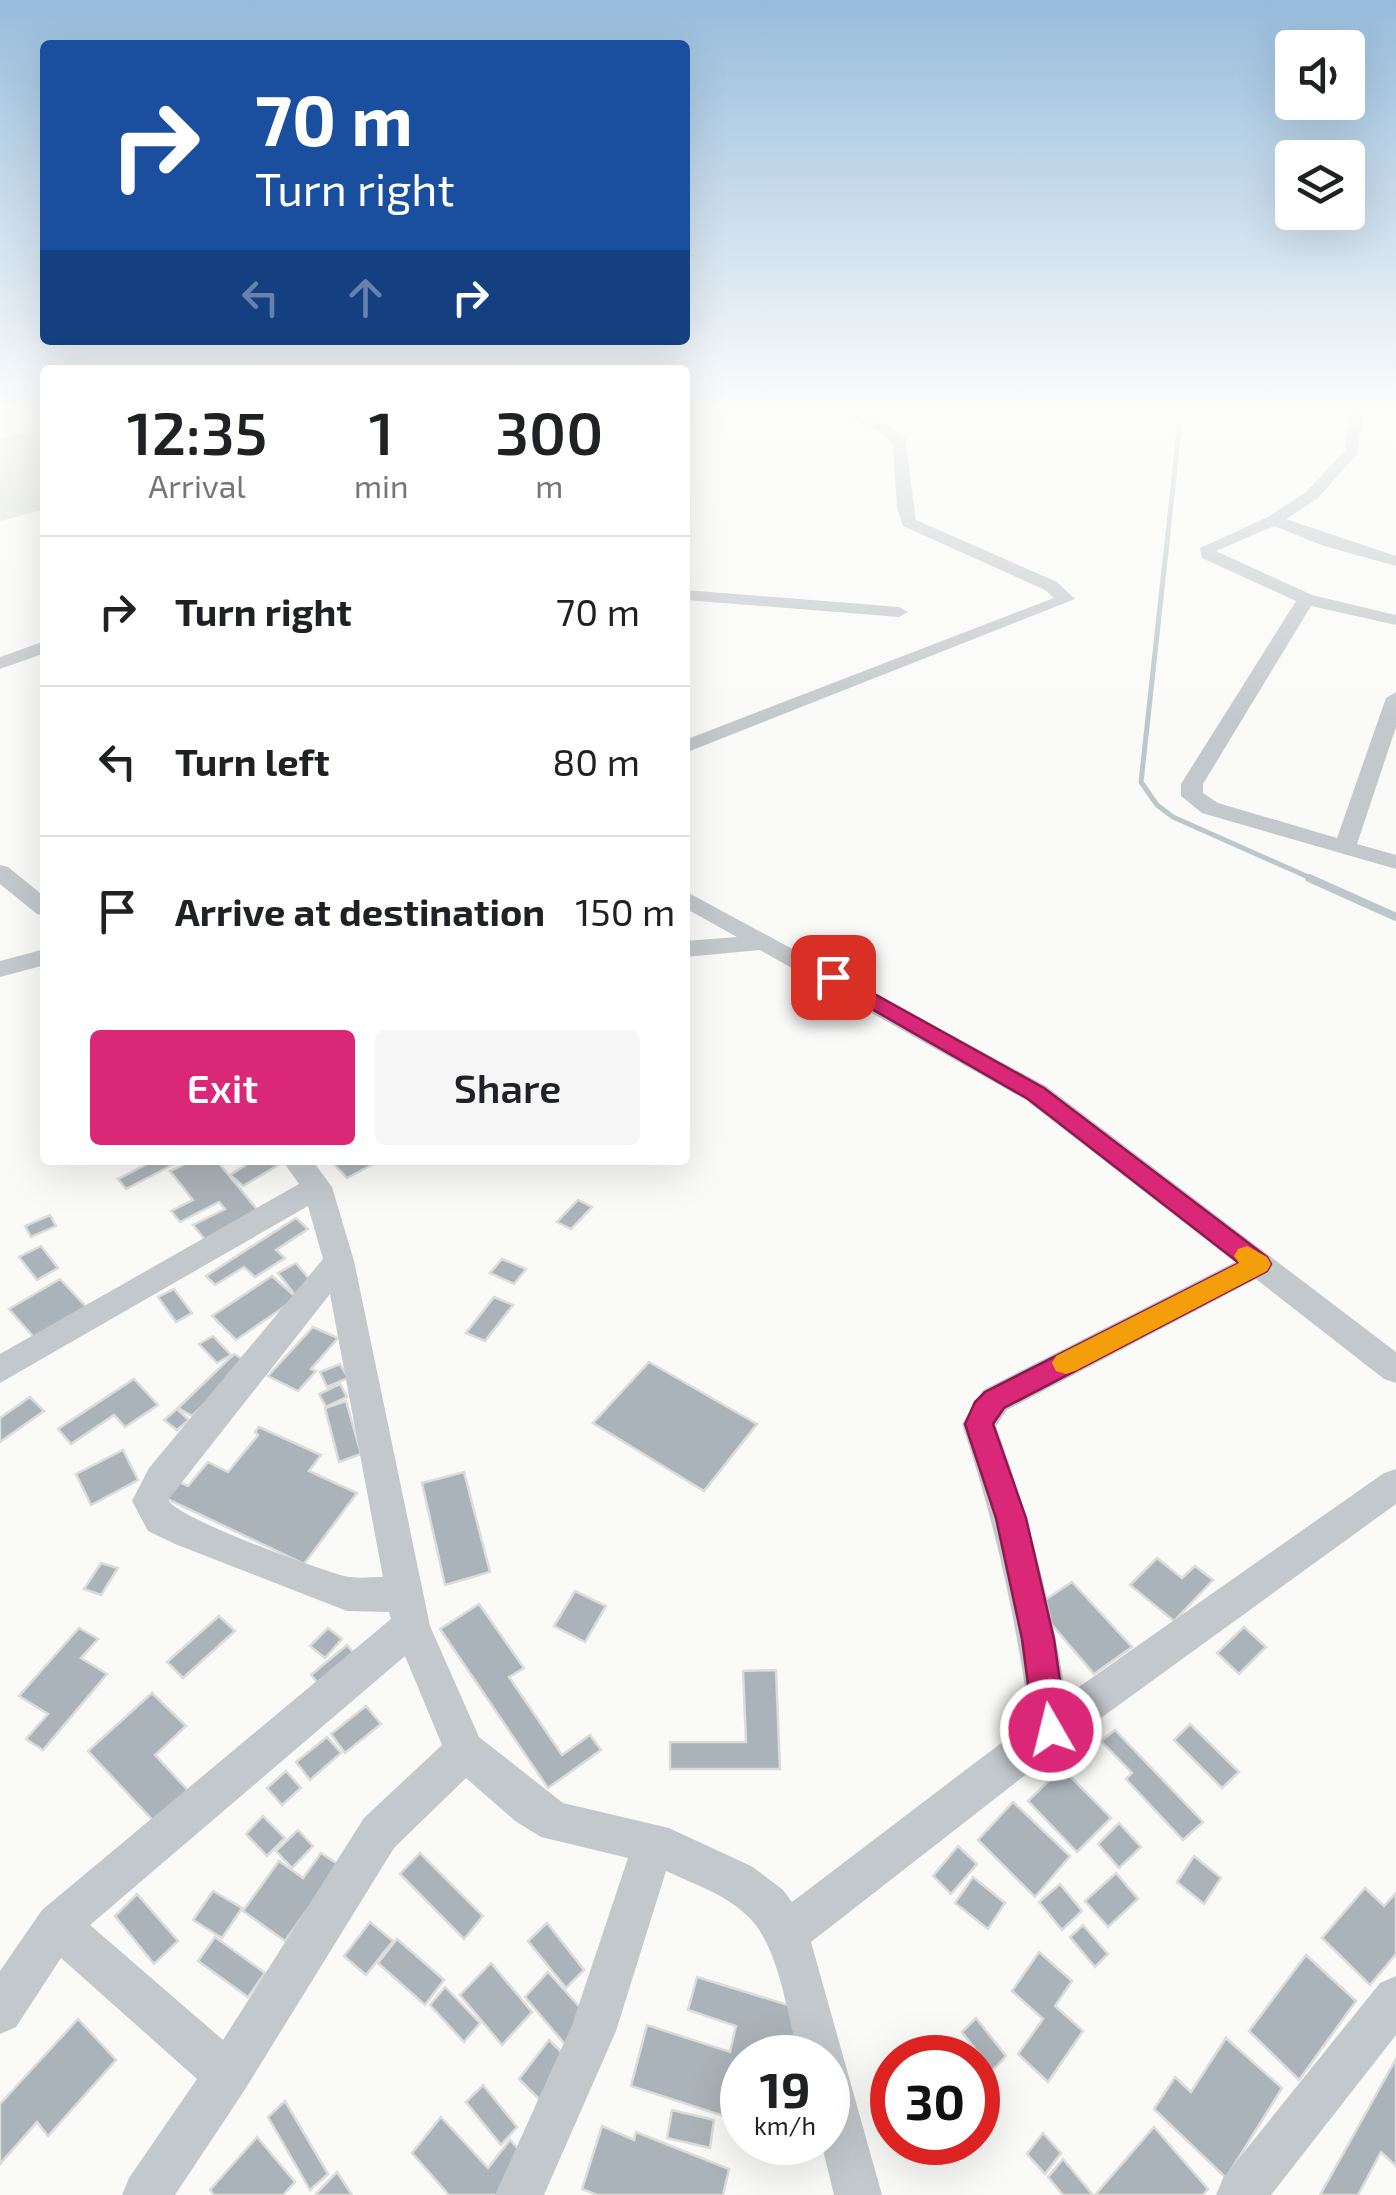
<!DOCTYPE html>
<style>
:root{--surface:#fff;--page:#f6f6f6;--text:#202124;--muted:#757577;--line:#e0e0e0;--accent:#db2777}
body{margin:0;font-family:"Exo 2",sans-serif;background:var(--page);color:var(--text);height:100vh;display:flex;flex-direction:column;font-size:38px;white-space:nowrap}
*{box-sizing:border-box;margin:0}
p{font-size:32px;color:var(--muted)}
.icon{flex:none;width:55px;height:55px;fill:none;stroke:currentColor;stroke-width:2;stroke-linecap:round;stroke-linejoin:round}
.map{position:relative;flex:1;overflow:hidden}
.panel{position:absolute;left:40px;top:365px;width:650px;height:800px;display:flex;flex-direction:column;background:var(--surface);border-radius:10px;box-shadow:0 10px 40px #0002}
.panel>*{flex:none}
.top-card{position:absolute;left:40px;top:40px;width:650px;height:305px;border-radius:10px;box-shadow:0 10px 40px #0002;background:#1a4fa0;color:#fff;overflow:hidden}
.tools{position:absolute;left:1275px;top:30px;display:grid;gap:20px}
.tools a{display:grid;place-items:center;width:90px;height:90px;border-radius:10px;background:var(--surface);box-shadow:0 10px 40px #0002;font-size:50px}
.speed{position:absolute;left:720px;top:2035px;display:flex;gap:20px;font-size:50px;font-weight:700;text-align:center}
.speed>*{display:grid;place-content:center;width:130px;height:130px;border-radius:50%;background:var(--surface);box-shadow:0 10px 40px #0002;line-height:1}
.speed small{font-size:25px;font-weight:400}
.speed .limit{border:15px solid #d22;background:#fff;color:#111}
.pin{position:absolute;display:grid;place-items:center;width:85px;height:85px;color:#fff;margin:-42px;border-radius:20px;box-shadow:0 5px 15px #0006}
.me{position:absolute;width:110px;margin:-55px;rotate:352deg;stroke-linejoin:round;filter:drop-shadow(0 0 8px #0008)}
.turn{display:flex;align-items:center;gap:35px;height:210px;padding:0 50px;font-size:45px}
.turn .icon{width:130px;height:130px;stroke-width:2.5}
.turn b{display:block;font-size:70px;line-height:85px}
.lanes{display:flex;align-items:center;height:95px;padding:0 50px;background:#0003;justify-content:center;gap:50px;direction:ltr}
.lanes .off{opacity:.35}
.eta{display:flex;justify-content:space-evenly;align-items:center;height:170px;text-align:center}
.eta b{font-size:60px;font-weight:600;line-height:70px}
.primary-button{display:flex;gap:20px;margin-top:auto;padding:20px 50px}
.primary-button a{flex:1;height:115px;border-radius:10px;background:var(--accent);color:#fff;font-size:40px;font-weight:600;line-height:115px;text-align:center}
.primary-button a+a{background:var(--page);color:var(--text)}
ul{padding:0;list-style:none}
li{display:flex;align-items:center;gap:30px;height:150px;padding:0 50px;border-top:2px solid var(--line)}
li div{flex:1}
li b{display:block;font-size:38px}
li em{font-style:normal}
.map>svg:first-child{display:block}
.green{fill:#dadfd7}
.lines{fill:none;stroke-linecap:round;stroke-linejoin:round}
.stream-far1{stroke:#bbc7cb;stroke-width:5}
.stream{stroke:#bbc7cb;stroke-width:8}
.building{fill:#aab3b9;stroke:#dcdcda;stroke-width:2.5}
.minor{fill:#c3c8cc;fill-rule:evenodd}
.route{fill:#db2777;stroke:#8e194d;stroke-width:2.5}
.slow{fill:#f59e0b}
</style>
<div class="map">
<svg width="1396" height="2195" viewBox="0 0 1396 2195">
<rect width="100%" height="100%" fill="#fafaf8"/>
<!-- green -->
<polygon class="green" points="45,430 45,509 0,521 0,438"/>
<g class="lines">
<!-- stream-far1 -->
<polyline class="stream-far1" points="1181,413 1141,782 1157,805 1173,817 1315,880"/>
<!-- stream -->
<polyline class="stream" points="1309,878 1396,917"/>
</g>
<!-- building -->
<g class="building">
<polygon points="155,1160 182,1160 126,1189 118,1179"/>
<polygon points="193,1160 216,1160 261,1214 207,1242 193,1225 225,1209 219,1202 180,1222 171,1211 193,1200 170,1171"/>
<polygon points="254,1160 275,1160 280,1164 243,1186 230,1175"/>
<polygon points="330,1160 381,1160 347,1178"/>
<polygon points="578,1200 592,1207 571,1229 557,1222"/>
<polygon points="50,1215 56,1226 31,1237 25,1226"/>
<polygon points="296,1218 308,1229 276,1250 285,1258 255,1277 244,1267 215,1285 206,1276"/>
<polygon points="41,1246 58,1268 37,1280 19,1257"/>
<polygon points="502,1259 526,1269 514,1284 490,1273"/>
<polygon points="296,1263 314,1285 295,1295 278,1273"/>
<polygon points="272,1276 297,1298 236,1340 212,1316"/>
<polygon points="60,1279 90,1311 38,1342 9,1309"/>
<polygon points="174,1289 192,1313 176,1322 158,1297"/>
<polygon points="494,1297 513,1305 485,1341 466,1333"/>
<polygon points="313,1327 338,1338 311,1369 316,1371 298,1391 268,1376"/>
<polygon points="213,1336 231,1355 217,1363 199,1344"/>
<polygon points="234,1354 248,1362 192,1416 178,1408"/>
<polygon points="649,1362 757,1424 704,1491 593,1423"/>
<polygon points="340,1364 348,1378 327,1387 320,1372"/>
<polygon points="134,1379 158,1405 125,1427 114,1415 71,1444 58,1429"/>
<polygon points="340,1384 347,1397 326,1407 319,1394"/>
<polygon points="30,1397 44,1411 0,1442 0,1418"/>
<polygon points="346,1401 361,1454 339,1462 325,1408"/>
<polygon points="177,1409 189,1420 177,1430 164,1420"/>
<polygon points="259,1427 321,1455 309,1471 357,1493 304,1564 159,1495 173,1479 188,1486 208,1462 228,1472 258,1435 255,1432"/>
<polygon points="123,1450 138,1480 91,1505 76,1474"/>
<polygon points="464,1472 490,1572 445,1585 422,1483"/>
<polygon points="1157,1558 1182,1578 1195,1566 1213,1580 1174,1621 1130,1585"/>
<polygon points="101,1563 118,1568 101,1595 84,1589"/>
<polygon points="1072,1582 1132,1647 1094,1674 1036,1606"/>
<polygon points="575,1591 606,1606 585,1642 554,1626"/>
<polygon points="479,1604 524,1668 509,1677 562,1755 590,1735 601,1750 548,1788 440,1629"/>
<polygon points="219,1616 235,1631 183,1678 167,1662"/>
<polygon points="1244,1627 1266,1647 1239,1674 1217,1653"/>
<polygon points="79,1628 98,1639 81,1658 107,1674 43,1750 26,1739 48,1714 19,1696"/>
<polygon points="328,1628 342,1639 325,1658 310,1646"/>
<polygon points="347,1645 361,1662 326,1692 311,1675"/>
<polygon points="776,1670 780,1769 670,1769 670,1742 746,1742 743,1671"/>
<polygon points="152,1693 186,1726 155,1755 195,1798 162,1830 88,1751"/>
<polygon points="366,1706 381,1724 345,1753 331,1734"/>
<polygon points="1190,1724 1239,1772 1222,1788 1174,1740"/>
<polygon points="1115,1730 1203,1822 1183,1840 1126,1779 1132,1773 1101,1741"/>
<polygon points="327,1737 341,1753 310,1780 296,1762"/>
<polygon points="1062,1768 1111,1818 1077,1852 1028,1801"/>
<polygon points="286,1771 301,1788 282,1805 267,1788"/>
<polygon points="1013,1802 1070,1856 1035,1897 978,1840"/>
<polygon points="263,1816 285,1838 267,1856 246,1834"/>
<polygon points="1119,1823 1141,1847 1119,1868 1098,1844"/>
<polygon points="298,1830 313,1846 292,1868 276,1851"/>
<polygon points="958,1846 977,1864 951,1894 933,1876"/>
<polygon points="321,1853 339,1865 285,1941 243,1911 279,1861 303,1878"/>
<polygon points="420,1853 483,1916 464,1939 400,1874"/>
<polygon points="1194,1856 1221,1878 1204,1904 1177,1882"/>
<polygon points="1116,1873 1138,1899 1108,1927 1085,1901"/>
<polygon points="973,1877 1005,1903 988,1929 955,1903"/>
<polygon points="1060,1884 1082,1911 1062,1930 1039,1902"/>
<polygon points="1365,1888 1384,1906 1396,1893 1396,1954 1370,1985 1322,1938"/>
<polygon points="213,1891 242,1908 222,1938 193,1920"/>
<polygon points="137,1894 178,1941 154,1964 115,1916"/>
<polygon points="370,1922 393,1941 366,1975 344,1956"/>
<polygon points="547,1923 584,1970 566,1988 528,1941"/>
<polygon points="1083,1925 1108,1954 1095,1967 1070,1937"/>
<polygon points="215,1937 265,1973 248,1997 198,1961"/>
<polygon points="397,1939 444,1980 425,2005 378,1963"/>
<polygon points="1039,1952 1072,1981 1055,2006 1083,2031 1048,2082 1018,2054 1043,2019 1012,1991"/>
<polygon points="1306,1955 1356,2001 1299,2080 1249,2031"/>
<polygon points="491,1963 532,2012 502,2045 460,1995"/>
<polygon points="548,1972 593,2022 569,2049 525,1997"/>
<polygon points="697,1977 824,2016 817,2058 742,2058 742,2122 631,2086 647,2025 730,2052 736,2026 688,2010"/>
<polygon points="445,1987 480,2023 464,2042 430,2005"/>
<polygon points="976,2018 1006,2056 992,2071 962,2032"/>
<polygon points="78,2019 116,2060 48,2136 37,2122 0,2164 0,2104"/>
<polygon points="1226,2038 1282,2088 1226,2178 1154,2109 1175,2077 1191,2092"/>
<polygon points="549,2040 579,2069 549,2109 519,2079"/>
<polygon points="1396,2059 1396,2166 1381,2152 1358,2195 1320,2195"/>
<polygon points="483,2085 517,2127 501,2145 466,2102"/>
<polygon points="285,2101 328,2174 310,2190 268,2117"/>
<polygon points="672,2110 714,2120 710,2148 667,2138"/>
<polygon points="441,2117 488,2168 510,2140 533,2165 510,2195 449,2195 412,2153"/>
<polygon points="602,2126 634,2140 636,2132 729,2169 723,2195 597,2195 582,2189"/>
<polygon points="1154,2127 1208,2189 1203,2195 1095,2195"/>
<polygon points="1043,2133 1061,2153 1045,2174 1027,2154"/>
<polygon points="257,2137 295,2182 283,2195 214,2195 210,2190"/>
<polygon points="1063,2159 1093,2195 1063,2195 1048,2177"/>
<polygon points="337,2172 352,2195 317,2195 316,2194"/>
</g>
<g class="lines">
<!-- minor -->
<g class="minor">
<path d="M835,413C862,412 884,421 905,438L916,520L1057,582L1075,599L685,753V740L1054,598L1045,590L903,526L897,508L893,443L877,430Z"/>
<polygon points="1349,413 1363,413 1357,454 1318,498 1286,519 1396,556 1396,566 1324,546 1274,526 1216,551 1312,595 1396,615 1396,625 1311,606 1203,784 1203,793 1218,803 1337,838 1386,698 1396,692 1396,727 1357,844 1396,855 1396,869 1202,813 1181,796 1181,784 1296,601 1202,558 1200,548 1268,517 1306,492 1345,450"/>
<polygon points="685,590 899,607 908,612 899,617 685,600"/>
<polygon points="45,641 45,653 0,669 0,657"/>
<polygon points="0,865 8,867 45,897 45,916 37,914 0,884"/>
<path d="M685,891L1046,1086L1396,1352V1383L1384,1379L1256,1279L1007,1410L996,1426C1028,1514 1051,1603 1066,1696L1384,1473L1396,1469V1504L1065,1744L811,1942L882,2195H834L821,2142H828V2058H799C788,2018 780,1954 754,1923C733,1897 696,1885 666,1871L616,2031L544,2195H495L572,2025L628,1858L541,1837L515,1821L466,1778L394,1848L244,2091L175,2195H122L129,2178L197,2079L61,1958L16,2027L0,2034V1971L42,1910L391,1619L389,1612L347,1611L175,1544L148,1531L132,1501L149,1468L323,1259L308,1206L0,1383V1354L299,1184L282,1160H312L332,1187L354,1261L430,1626L479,1737L563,1803L669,1828L753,1867L783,1890L792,1902L1030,1721C1016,1619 995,1522 962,1424L983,1390L1235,1262L1026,1100L760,950L685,957V941L737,937L685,908ZM330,1294L383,1577C371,1577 356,1579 344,1576C317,1569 179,1519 168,1500ZM405,1656L442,1745L364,1818L223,2040L90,1925Z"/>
<polygon points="45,949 45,965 0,977 0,961"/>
<polygon points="1396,1976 1396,2035 1271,2195 1216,2195 1223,2178 1380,1983"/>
</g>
</g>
<!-- sky -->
<linearGradient id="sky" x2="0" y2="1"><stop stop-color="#96bcdc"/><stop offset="0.57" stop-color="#fdfdfc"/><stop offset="1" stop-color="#fdfdfc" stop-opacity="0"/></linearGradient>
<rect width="1396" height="720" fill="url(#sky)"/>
<!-- route -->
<polygon class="route" points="833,971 1044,1088 1267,1257 1271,1264 1267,1271 1004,1408 993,1424 1026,1518 1054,1639 1067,1730 1062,1742 1051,1747 1039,1742 1034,1730 1022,1639 996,1518 965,1424 975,1402 985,1392 1239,1263 1028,1099 825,982 822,977 825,972"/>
<!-- slow -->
<polygon class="slow" points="1247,1246 1267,1257 1271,1264 1267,1271 1075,1371 1066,1374 1056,1371 1052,1363 1056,1356 1239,1263 1234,1256 1238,1249"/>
</svg>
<div class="tools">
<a><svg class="icon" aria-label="sound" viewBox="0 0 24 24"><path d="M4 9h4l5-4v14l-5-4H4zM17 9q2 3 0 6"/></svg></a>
<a><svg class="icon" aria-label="layers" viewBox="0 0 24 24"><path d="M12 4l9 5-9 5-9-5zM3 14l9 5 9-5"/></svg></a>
</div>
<div class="speed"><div>19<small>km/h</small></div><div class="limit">30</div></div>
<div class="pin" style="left:833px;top:977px;background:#d93025"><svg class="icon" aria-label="arrive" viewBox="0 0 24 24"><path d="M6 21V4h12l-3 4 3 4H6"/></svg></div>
<svg class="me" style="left:1051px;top:1730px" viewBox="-20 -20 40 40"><circle r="17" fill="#db2777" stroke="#fff" stroke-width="3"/><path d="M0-11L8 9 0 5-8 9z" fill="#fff"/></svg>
<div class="top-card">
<div class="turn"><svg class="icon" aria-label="right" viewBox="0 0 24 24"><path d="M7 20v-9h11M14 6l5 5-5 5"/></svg><div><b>70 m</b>Turn right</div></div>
<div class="lanes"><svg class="icon off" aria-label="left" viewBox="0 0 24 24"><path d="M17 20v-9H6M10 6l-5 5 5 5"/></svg><svg class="icon off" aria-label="ahead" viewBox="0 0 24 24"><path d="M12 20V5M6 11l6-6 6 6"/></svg><svg class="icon" aria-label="right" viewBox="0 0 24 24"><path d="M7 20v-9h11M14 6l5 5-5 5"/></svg></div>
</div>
<section class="panel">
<div class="eta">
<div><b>12:35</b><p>Arrival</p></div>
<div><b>1</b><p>min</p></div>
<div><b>300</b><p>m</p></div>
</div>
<ul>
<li><svg class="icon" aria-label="right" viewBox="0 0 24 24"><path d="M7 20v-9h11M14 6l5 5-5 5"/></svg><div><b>Turn right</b></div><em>70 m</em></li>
<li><svg class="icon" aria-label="left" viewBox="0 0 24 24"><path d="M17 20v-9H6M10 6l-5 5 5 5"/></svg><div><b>Turn left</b></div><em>80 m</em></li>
<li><svg class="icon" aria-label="arrive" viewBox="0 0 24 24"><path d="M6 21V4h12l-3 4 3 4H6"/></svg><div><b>Arrive at destination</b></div><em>150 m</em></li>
</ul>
<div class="primary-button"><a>Exit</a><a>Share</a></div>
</section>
</div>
